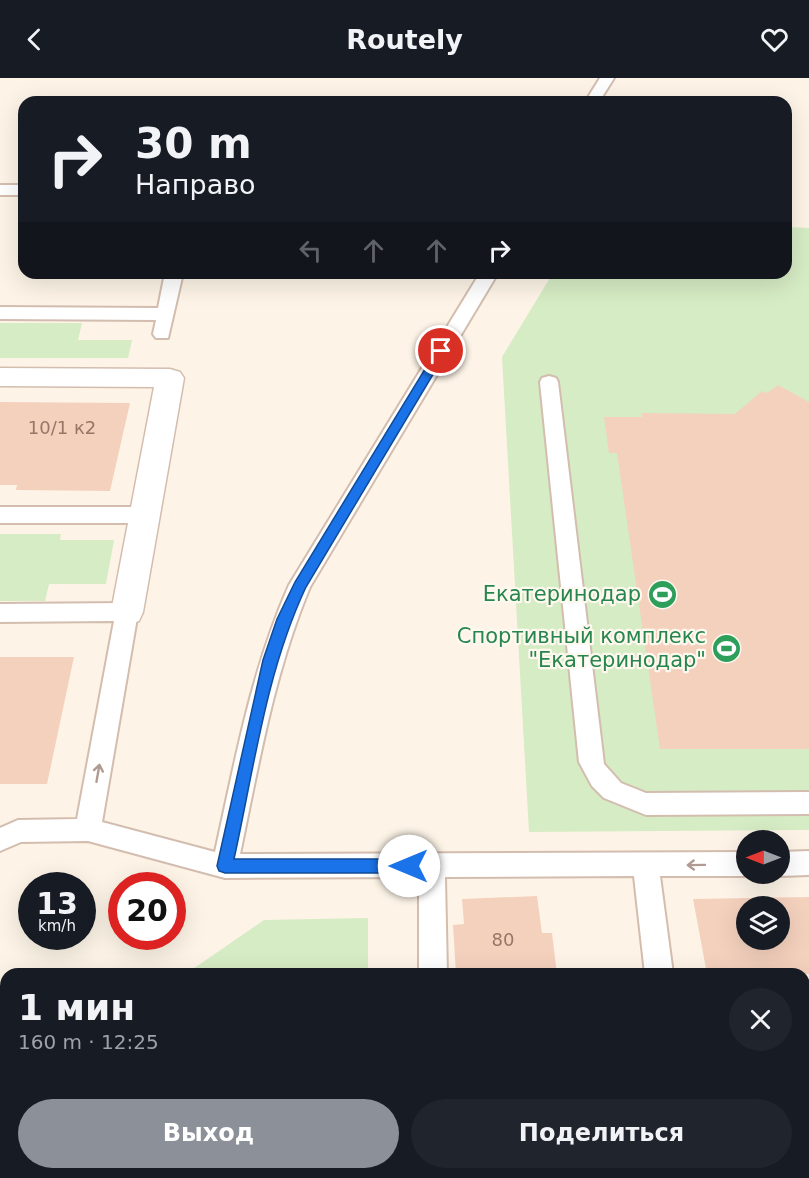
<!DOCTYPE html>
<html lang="ru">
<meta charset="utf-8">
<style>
:root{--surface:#171b24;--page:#20242c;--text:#f1f3f6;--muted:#9ea1a6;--accent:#8c9099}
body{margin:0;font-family:"DejaVu Sans",sans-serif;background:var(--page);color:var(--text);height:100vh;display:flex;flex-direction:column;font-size:22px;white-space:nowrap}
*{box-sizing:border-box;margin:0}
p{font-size:20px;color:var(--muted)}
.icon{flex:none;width:33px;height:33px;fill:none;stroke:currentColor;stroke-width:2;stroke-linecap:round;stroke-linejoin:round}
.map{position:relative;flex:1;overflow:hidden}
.panel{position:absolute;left:0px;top:890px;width:810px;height:212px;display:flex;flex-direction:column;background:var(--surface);border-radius:18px 18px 0 0;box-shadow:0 6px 24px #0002}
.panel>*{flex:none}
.guide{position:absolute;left:18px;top:18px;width:774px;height:183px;border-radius:18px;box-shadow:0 6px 24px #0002;background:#171b24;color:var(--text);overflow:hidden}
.needle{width:39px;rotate:270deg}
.tools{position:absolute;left:736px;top:752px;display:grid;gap:12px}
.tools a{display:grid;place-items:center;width:54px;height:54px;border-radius:50%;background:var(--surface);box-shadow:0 6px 24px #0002;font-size:30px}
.speed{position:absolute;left:18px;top:794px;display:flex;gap:12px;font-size:30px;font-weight:700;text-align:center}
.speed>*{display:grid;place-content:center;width:78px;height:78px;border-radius:50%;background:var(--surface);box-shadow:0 6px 24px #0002;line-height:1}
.speed small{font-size:15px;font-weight:400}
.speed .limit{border:9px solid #d22;background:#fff;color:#111}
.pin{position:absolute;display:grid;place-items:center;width:51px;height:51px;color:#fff;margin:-26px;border:3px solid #fff;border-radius:50%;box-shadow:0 2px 6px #0007}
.me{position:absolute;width:66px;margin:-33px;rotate:270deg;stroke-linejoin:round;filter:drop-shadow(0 0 4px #0008)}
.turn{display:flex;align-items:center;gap:21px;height:126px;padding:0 18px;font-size:27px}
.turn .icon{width:78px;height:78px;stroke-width:2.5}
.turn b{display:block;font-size:42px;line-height:51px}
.lanes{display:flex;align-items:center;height:57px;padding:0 18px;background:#0003;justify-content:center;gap:30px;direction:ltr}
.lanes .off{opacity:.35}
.round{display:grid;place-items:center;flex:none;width:63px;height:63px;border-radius:32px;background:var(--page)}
.overview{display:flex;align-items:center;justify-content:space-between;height:102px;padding:0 18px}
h1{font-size:36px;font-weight:700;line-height:45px}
.button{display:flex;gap:12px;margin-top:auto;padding:12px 18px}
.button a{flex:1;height:69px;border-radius:36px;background:var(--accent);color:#fff;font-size:24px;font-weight:700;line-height:69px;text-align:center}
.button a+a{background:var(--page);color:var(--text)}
header{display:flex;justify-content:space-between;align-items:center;height:78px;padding:0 18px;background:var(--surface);font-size:27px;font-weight:700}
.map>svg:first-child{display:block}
.green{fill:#d6ecc4}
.building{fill:#f4d1bd;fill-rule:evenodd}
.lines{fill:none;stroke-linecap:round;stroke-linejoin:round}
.lane-casing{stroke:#d3bdaf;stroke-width:4}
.street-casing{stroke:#d3bdaf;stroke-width:3}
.lane{fill:#fff;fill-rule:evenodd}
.street{fill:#fff;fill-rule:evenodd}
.oneway{stroke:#af9b92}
.route{fill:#1a73e8;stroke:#114b97;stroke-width:1.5}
.labels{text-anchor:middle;stroke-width:4.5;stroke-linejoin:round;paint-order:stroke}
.number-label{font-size:18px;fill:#987667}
.leisure-label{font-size:21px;fill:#27864d;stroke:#fff8ef;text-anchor:end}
</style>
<header><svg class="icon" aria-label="back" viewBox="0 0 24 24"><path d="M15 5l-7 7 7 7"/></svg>Routely<svg class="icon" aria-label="heart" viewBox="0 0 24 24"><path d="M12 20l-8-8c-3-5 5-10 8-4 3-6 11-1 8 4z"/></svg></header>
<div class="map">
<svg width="809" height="1100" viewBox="0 0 809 1100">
<rect width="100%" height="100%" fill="#fdf4e7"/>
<!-- green -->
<g class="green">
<polygon points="786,149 809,150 809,752 529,754 502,279 553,195 786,195"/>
<polygon points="0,245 82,245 78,262 132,262 128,280 0,280"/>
<polygon points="0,456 61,456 60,462 114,462 106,506 49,506 45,523 0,523"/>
<polygon points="368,840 368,895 187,895 264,842"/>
<polygon points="804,1069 809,1069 809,1100 751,1100 751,1095 804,1095"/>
<polygon points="36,1095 305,1095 302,1100 34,1100"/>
</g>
<!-- building -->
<g class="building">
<polygon points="778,307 809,324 809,671 660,671 617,375 609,375 604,339 642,339 642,335 735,336 762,313 767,315"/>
<polygon points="0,324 130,325 110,413 16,412 17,407 0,407"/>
<polygon points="0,579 74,579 47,706 0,706"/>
<polygon points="537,818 542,855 552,855 557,896 456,896 453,847 464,846 462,821"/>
<path d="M809,819V896H707L693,821ZM747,828H780V861H747Z"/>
</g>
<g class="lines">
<defs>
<g id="lane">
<polygon points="600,0 614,0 599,24 585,24"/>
<rect x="0" y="107" width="24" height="10"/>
<polygon points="165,195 183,195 168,260 156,260 153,256 156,242 0,241 0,229 158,230"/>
<path d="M480,195H498L310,509C274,595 259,685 240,776L747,774V795H754L747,798H660L673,896H645L634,798L445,799L447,896H419V799L225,800L88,763L21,764L0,773V750L18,742L77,741L114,543L0,544V526L127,525L135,528L138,534L102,744L215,774C235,683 251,593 289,507Z"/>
<polygon points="549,298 556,300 558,304 604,686 621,705 646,715 809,714 809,736 646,737 604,720 592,708 579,684 540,304 542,300"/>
<polygon points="0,429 145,429 152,432 155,437 152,442 145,445 0,445"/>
<polygon points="809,773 809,797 780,798 773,795 780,795 780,774"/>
<rect x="804" y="952" width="5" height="28"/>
<polygon points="358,1095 388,1095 386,1100 356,1100"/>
<polygon points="646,1095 696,1095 697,1100 644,1100"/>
</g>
<polygon id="street" points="0,290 170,291 180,294 184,300 143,534 139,543 127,547 115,543 111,534 154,309 0,308"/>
</defs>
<!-- lane casing -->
<use href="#lane" class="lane-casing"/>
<!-- street casing -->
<use href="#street" class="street-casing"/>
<!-- lane -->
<use href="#lane" class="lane"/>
<!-- street -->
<use href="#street" class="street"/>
</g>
<!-- one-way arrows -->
<defs><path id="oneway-shaft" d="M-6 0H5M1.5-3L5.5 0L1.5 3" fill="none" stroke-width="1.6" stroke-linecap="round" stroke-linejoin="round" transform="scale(1.5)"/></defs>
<g class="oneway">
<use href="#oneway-shaft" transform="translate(98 695) rotate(-80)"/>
<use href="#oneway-shaft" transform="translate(696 787) rotate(179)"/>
</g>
<!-- route -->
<path class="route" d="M441,270L447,273L306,509C266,594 254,690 234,781H409L414,783L417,788L414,793L409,795H225L219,793L217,788L263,582L277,541L295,504L436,273Z"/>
<!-- icons -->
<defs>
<symbol id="stadium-disc" viewBox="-11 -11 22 22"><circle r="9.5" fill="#2e9e5b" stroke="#fff8ef"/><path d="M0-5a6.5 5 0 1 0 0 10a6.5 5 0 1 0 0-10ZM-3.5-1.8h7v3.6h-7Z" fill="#fff"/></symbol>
</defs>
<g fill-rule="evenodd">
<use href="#stadium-disc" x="646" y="500" width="33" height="33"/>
<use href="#stadium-disc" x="710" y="554" width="33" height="33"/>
</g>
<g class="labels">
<!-- number labels -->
<g class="number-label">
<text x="62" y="356">10/1 к2</text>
<text x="503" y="868">80</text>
</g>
<!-- leisure labels -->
<g class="leisure-label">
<text x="641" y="523">Екатеринодар</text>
<text x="706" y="565">Спортивный комплекс<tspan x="706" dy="24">"Екатеринодар"</tspan></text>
</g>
</g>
</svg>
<div class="tools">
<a><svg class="needle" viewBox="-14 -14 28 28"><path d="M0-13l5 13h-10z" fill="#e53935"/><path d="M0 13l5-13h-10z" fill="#9ea1a6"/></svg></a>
<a><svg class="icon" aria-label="layers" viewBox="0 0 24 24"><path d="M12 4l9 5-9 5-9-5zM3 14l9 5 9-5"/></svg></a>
</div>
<div class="speed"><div>13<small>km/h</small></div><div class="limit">20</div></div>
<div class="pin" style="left:441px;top:273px;background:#d93025"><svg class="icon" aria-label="arrive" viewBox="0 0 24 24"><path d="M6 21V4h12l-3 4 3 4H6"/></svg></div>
<svg class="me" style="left:409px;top:788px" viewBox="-20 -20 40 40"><circle r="19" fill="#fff"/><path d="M0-13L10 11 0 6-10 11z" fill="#1a73e8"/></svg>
<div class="guide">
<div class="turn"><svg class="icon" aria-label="right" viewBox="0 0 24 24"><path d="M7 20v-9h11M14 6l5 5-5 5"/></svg><div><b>30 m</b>Направо</div></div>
<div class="lanes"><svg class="icon off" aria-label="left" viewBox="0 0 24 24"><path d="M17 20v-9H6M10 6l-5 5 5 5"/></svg><svg class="icon off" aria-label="ahead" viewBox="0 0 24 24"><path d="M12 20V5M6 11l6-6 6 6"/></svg><svg class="icon off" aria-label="ahead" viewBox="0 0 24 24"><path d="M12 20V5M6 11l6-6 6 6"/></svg><svg class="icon" aria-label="right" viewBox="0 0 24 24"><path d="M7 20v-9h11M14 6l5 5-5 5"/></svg></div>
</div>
<section class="panel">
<div class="overview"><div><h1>1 мин</h1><p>160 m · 12:25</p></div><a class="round"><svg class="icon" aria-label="close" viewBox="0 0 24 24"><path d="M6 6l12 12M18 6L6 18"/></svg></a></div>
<div class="button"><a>Выход</a><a>Поделиться</a></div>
</section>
</div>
